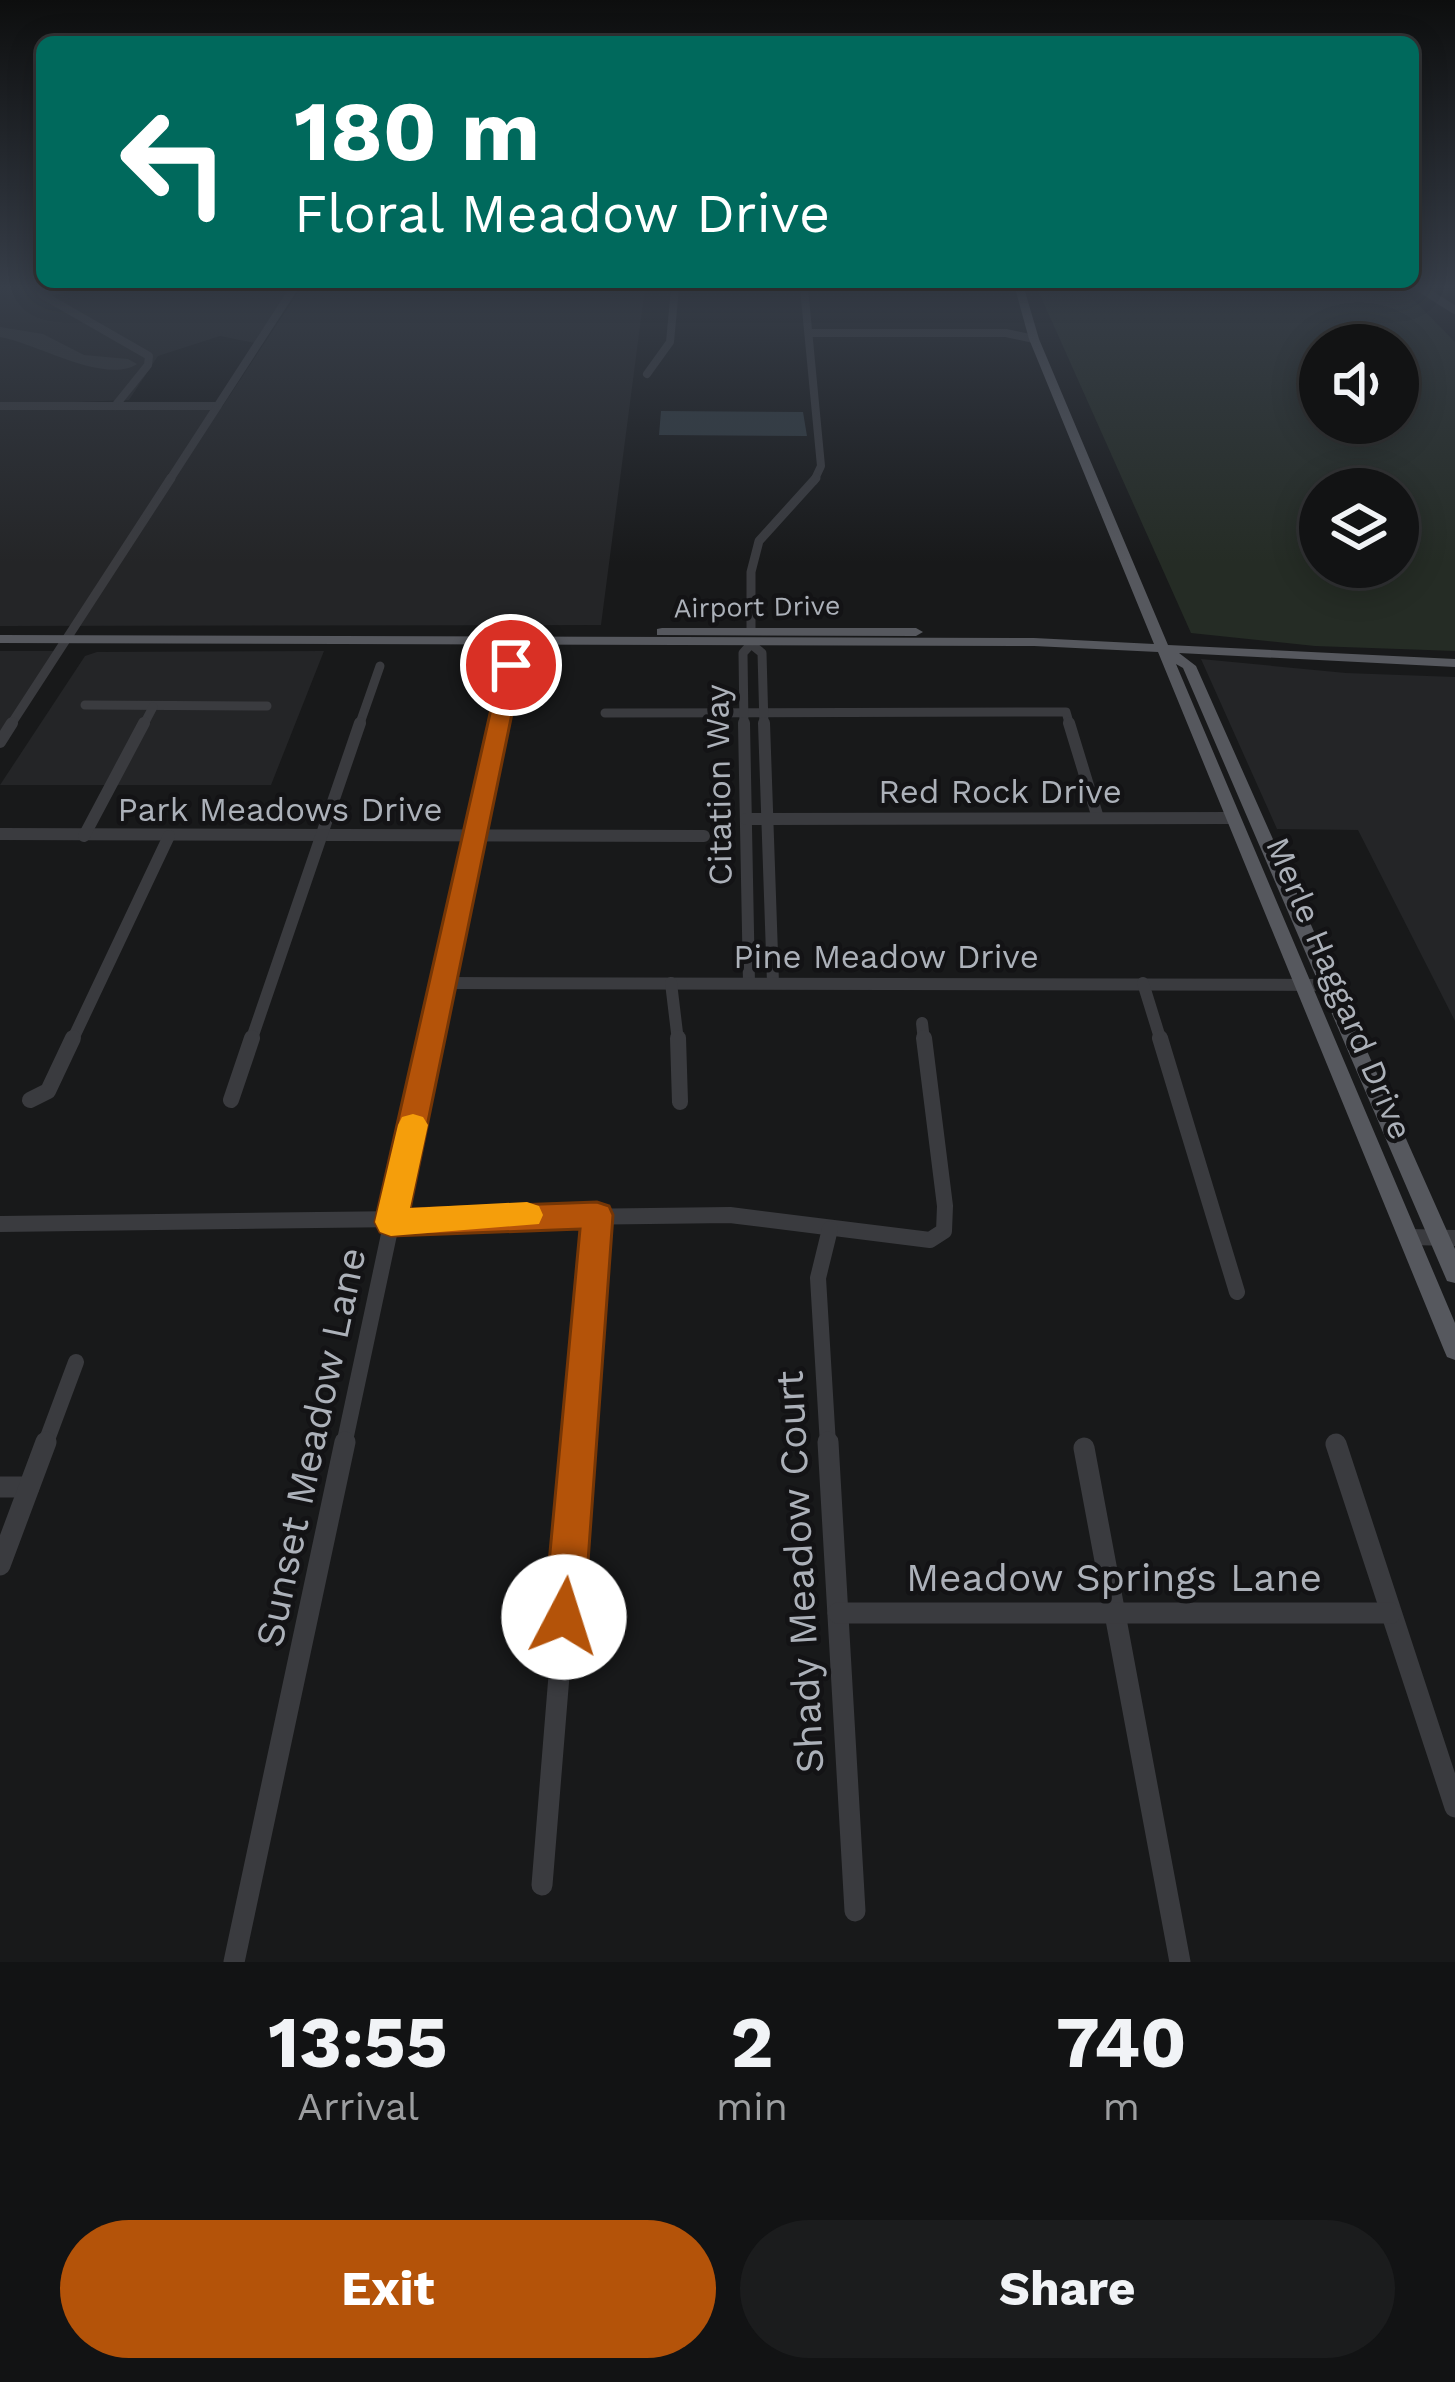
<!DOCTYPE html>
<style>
:root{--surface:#121314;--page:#1b1c1d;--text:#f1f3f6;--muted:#9c9ea0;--line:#313234;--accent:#b45309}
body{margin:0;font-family:"Work Sans",sans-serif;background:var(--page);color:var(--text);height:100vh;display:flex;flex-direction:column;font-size:45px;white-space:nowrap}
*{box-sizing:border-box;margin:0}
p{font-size:39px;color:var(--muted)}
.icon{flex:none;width:66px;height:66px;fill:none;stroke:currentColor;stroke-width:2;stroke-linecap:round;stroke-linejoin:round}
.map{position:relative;height:1962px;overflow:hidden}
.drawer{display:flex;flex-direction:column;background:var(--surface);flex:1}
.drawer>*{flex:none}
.hud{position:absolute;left:36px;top:36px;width:1383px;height:252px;border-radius:18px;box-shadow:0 6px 30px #0003,0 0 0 3px var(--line);background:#00695c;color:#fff;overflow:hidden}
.controls{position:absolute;left:1299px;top:324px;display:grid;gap:24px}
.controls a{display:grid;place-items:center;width:120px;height:120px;border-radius:50%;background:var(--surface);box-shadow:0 6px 30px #0003,0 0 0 3px var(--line);font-size:60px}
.pin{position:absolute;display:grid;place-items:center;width:102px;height:102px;color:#fff;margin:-51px;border:6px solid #fff;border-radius:50%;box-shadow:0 3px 12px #0007}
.me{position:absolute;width:132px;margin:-66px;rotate:5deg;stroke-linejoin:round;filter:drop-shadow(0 0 9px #0008)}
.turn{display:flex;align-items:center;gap:42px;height:252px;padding:0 60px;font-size:54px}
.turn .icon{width:156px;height:156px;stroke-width:2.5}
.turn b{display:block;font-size:84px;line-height:102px}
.eta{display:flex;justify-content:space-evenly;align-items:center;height:204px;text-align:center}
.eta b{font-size:72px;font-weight:700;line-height:84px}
.button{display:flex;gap:24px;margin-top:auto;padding:24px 60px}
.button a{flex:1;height:138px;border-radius:72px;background:var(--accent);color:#fff;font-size:48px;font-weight:700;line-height:138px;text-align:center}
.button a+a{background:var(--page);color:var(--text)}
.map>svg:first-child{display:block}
.built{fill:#242527}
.green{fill:#252c25;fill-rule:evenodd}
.water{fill:#323c42}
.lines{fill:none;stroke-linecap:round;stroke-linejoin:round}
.taxiway{fill:#343639;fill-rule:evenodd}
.minor-far4{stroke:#3a3b3f;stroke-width:8}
.minor-far3{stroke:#3a3b3f;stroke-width:9}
.minor-far2{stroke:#3a3b3f;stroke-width:12}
.minor-far1{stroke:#3a3b3f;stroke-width:16}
.minor{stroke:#3a3b3f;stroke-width:21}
.major{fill:#56585e;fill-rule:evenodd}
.route{fill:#b45309;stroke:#753606;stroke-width:3}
.slow{fill:#f59e0b}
.labels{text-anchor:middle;stroke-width:9;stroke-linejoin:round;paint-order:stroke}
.far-street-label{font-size:27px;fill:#acb1b9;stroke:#131315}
.street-label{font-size:33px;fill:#acb1b9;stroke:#131315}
.near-street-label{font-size:39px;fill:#acb1b9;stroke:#131315}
</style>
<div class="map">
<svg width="1455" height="1962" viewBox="0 0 1455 1962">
<rect width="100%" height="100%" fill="#18191a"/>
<!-- built -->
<g class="built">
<polygon points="0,288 290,288 255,343 220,336 158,356 129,400 0,405"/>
<polygon points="301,288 645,288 601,625 0,626 0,408 222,407"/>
<polygon points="0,651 62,651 0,731"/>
<polygon points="324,651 271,785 0,785 85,656 97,652"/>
<polygon points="1201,659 1346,673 1455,677 1455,1021 1358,830 1277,829"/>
</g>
<!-- green -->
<path class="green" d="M1037,288H1402L1455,342V651L1315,646L1191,633ZM1320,345H1398V423H1320ZM1320,489H1398V567H1320Z"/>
<!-- water -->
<polygon class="water" points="661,411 803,412 807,436 659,435"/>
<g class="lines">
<!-- taxiway -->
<path class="taxiway" d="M0,327L43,334L84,355L128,359L137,364C105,385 36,343 0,337Z"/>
<!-- minor-far4 -->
<g class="minor-far4">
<polyline points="65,288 41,294 149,356 148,365 115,406"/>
<polyline points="804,288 821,466 814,481"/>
<polyline points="1420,288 1455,310"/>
<polyline points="809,333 1006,333 1034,339"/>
<polyline points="647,374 670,342 675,288"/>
<polyline points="0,406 217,406"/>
<polyline points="169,481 294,288"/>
</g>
<!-- minor-far3 -->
<g class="minor-far3">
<polyline points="751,629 751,572 759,541 816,478"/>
<polyline points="85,705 267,706"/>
<polyline points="605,713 1066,712 1070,726"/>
<polyline points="10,726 171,478"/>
<polyline points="143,726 153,707"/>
<polyline points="359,726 380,666"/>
<polyline points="498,726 511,665"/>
<polyline points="744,726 743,653 751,644 762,653 764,726"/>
</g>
<!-- minor-far2 -->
<g class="minor-far2">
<polyline points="744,723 749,983"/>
<polyline points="764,723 773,983"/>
<polyline points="1069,723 1098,818"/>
<polyline points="0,742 12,723"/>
<polyline points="746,819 1233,818"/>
<polyline points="0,834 704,836"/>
<polyline points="84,836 144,723"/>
<polyline points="444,983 1328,985"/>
<polyline points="671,983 678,1041"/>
<polyline points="1143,983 1161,1041"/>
<polyline points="922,1023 924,1041"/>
<polyline points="72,1041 169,836"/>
<polyline points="251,1041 360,723"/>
<polyline points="431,1041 499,723"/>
</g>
<!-- minor-far1 -->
<g class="minor-far1">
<polyline points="678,1038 680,1102"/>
<polyline points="1160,1038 1237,1292"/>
<polyline points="30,1100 48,1091 73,1038"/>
<polyline points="231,1100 252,1038"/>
<polyline points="0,1224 730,1215 930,1240 944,1231 945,1206 924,1038"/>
<polyline points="1408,1237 1455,1238"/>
<polyline points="45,1445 76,1362"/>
<polyline points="344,1445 431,1038"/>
<polyline points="578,1445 597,1215"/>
<polyline points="828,1445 818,1278 830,1229"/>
</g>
<!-- minor -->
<g class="minor">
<polyline points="828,1442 855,1911"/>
<polyline points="1336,1444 1455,1807"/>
<polyline points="1084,1448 1180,1962"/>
<polyline points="0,1487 29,1487"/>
<polyline points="0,1565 46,1442"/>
<polyline points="838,1613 1391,1613"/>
<polyline points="542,1885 578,1442"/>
<polyline points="234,1962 345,1442"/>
</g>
<!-- major -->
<g class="major">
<polygon points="1015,288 1024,288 1039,339 1168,645 1455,659 1455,667 1179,653 1196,666 1455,1249 1455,1283 1447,1281 1444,1274 1183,668 1176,664 1455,1323 1455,1360 1447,1357 1444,1350 1158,652 1034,646 0,643 0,635 1034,638 1154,644 1029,339"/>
<polygon points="662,628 916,628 923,632 916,636 657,635 657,629"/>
</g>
</g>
<!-- sky -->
<linearGradient id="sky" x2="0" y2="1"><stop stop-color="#0d0e0e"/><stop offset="0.51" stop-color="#373e49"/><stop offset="1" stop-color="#373e49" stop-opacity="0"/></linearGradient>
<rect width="1455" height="563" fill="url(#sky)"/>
<!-- route -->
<polygon class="route" points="511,659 522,665 410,1209 597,1202 609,1206 613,1215 584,1617 578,1631 564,1637 550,1631 544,1617 580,1229 391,1236 380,1232 375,1222 501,665"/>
<!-- slow -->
<polygon class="slow" points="413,1114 423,1117 428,1125 410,1208 527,1202 539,1206 543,1215 539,1224 391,1236 380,1232 375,1222 398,1125 402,1117"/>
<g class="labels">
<!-- far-street labels -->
<g class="far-street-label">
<text transform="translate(757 607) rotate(-1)" y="9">Airport Drive</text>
</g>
<!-- street labels -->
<g class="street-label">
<text transform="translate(718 785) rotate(-91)" y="12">Citation Way</text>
<text x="1000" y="803">Red Rock Drive</text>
<text x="280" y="821">Park Meadows Drive</text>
<text x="886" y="968">Pine Meadow Drive</text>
<text transform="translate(1340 988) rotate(67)" y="12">Merle Haggard Drive</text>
</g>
<!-- near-street labels -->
<g class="near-street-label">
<text transform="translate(310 1447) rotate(-78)" y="14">Sunset Meadow Lane</text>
<text transform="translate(799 1572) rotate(-93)" y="14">Shady Meadow Court</text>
<text x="1114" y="1591">Meadow Springs Lane</text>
</g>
</g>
</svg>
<div class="controls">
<a><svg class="icon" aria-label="sound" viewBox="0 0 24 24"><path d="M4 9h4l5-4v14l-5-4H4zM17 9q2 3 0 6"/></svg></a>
<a><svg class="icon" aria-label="layers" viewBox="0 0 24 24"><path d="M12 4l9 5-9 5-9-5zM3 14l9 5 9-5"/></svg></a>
</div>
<div class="pin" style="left:511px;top:665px;background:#d93025"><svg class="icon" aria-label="arrive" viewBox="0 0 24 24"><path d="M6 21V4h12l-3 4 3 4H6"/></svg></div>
<svg class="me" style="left:564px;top:1617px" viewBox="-20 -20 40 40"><circle r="19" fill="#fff"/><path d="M0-13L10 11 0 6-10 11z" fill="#b45309"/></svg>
<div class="hud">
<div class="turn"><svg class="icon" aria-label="left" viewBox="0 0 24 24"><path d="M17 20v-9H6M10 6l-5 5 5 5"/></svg><div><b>180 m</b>Floral Meadow Drive</div></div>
</div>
</div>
<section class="drawer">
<div class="eta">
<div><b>13:55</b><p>Arrival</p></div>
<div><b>2</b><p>min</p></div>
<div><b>740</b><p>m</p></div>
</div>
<div class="button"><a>Exit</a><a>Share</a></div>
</section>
